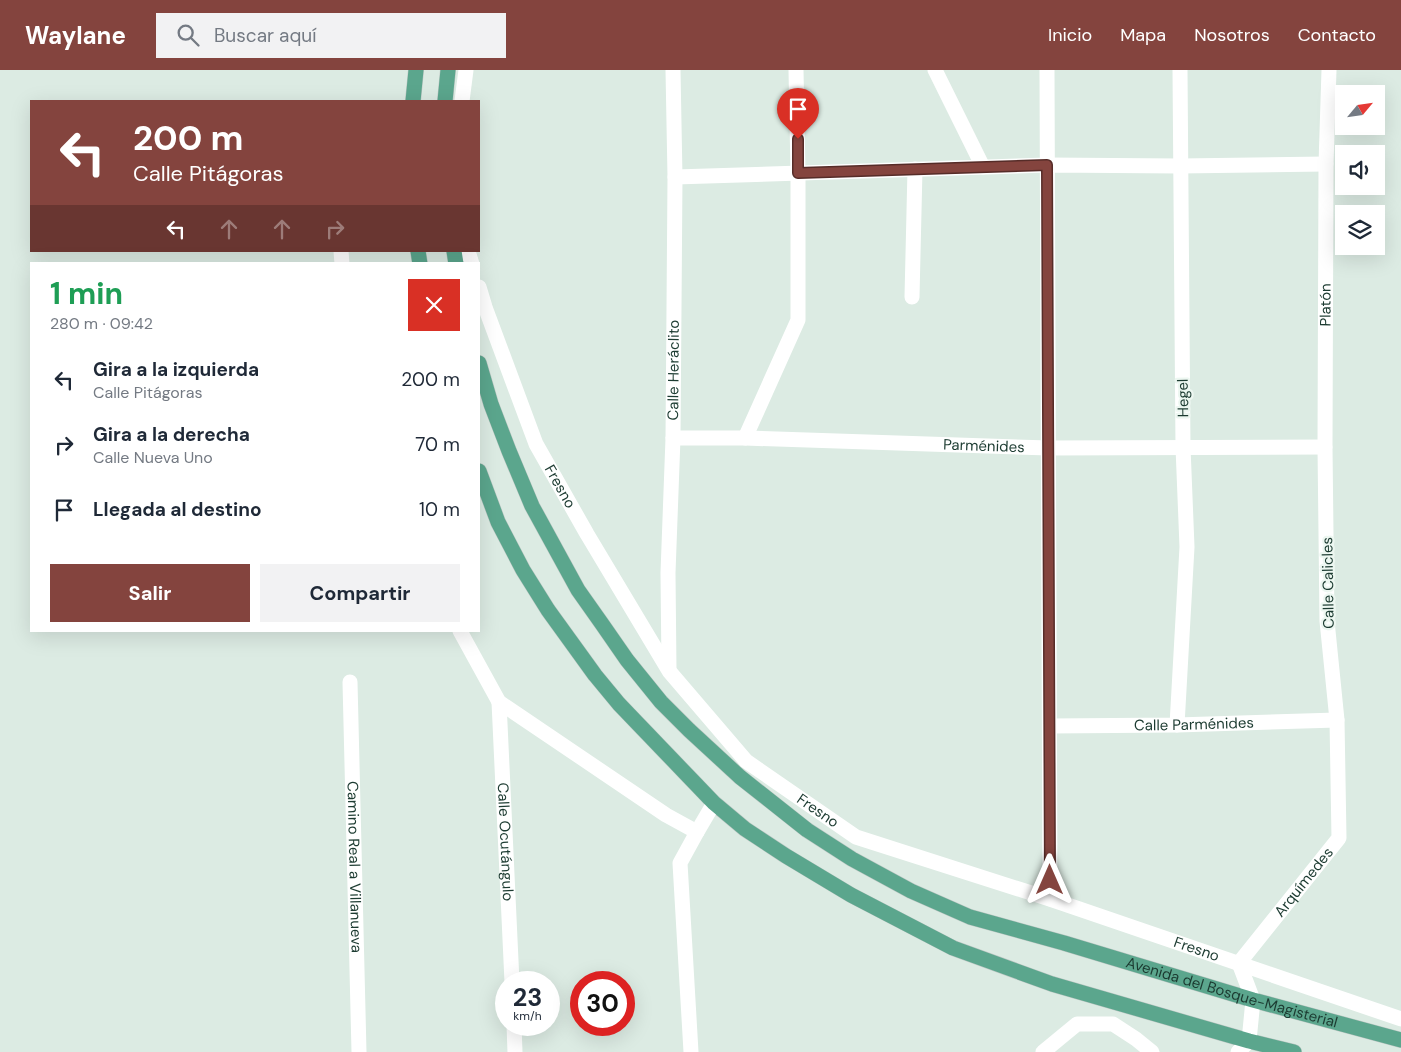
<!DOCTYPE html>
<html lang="es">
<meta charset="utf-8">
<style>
:root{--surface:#fff;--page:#f2f2f3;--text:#1f2937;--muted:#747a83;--accent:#84443e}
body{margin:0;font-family:"DM Sans",sans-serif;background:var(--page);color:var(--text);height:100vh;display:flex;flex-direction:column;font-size:19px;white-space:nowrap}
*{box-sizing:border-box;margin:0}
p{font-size:16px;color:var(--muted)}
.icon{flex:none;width:28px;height:28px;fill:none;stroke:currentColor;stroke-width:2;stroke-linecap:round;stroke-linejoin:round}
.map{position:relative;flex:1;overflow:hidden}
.side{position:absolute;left:30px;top:192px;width:450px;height:370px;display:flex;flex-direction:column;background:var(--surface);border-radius:0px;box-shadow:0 5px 20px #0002}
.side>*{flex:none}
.top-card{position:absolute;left:30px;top:30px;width:450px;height:152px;border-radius:0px;box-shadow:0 5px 20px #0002;background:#84443e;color:#fff;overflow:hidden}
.needle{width:32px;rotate:61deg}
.buttons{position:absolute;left:1335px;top:15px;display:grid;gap:10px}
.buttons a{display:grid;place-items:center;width:50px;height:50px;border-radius:0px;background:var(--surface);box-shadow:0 5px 20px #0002;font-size:25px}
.speed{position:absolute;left:495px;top:901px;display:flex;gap:10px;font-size:25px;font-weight:700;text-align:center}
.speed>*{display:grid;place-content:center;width:65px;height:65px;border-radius:50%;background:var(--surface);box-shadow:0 5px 20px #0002;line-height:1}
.speed small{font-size:12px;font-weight:400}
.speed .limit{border:8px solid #d22;background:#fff;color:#111}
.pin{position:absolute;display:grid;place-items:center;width:42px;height:42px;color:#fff;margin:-51px -21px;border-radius:50% 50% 50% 0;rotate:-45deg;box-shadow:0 0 5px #0007}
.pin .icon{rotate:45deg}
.me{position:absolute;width:55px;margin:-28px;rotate:0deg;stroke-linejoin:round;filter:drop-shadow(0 0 4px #0008)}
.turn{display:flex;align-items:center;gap:18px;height:105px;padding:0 20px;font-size:22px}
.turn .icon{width:65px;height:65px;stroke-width:2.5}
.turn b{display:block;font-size:35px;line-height:42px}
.lanes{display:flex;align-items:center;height:48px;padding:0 20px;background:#0003;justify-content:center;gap:25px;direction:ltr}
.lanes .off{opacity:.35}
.round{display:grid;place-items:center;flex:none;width:52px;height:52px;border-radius:0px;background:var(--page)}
.headline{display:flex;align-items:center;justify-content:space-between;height:85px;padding:0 20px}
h1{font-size:30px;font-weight:700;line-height:38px;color:#1e9e55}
.button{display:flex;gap:10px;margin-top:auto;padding:10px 20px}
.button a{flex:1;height:58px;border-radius:0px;background:var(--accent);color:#fff;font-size:20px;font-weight:700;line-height:58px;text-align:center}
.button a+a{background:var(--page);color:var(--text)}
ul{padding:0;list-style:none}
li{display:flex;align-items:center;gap:15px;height:65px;padding:0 20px}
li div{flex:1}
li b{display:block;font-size:19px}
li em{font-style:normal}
header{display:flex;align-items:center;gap:30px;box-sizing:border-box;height:70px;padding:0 25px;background:var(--accent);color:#fff}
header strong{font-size:24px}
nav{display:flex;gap:28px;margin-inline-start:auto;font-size:18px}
.search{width:350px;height:45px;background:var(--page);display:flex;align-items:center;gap:12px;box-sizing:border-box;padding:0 18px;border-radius:0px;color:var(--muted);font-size:19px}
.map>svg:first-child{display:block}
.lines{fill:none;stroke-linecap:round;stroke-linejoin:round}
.major-casing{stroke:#bfc8c5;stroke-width:16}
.minor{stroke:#fff;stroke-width:15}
.major{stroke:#5ba68d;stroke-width:15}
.route-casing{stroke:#562c28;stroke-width:12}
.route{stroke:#84443e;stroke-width:9}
.labels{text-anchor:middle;stroke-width:4.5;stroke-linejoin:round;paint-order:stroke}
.street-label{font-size:15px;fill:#1c3b31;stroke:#edf7f1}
</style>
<header>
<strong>Waylane</strong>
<div class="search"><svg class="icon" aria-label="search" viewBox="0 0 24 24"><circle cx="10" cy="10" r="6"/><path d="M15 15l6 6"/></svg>Buscar aquí</div>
<nav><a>Inicio</a><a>Mapa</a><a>Nosotros</a><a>Contacto</a></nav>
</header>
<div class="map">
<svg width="1401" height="982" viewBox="0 0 1401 982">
<rect width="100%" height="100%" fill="#dcebe3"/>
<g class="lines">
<defs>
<g id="major">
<polyline points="413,31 416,0"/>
<polyline points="445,31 448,0"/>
<polyline points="418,181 420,194"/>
<polyline points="454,181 456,194"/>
<path id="s8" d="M479,293L491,334L509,381L532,436L578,520L602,554L627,590L661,632L689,660L740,707L807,760L852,789L911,821L970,847L1064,873L1253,930L1401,970"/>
<polyline points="479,401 498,452 523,500 548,540 595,605 619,634 714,733 745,759 786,786 851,825 953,878 1052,914 1249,971 1294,982"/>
</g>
</defs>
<!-- major casing -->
<use href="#major" class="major-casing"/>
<!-- minor -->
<g class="minor">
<polyline points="935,0 983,97"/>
<polyline points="1047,0 1050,829"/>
<polyline points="462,31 466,0"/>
<polyline points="675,107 1047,95 1180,96 1326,94"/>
<polyline points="341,181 342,194"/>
<polyline points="468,181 472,194"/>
<path id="s1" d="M479,217L485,237L536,374L587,464L669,601L746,691L856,767L1050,829L1401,949"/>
<polyline points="912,227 915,99"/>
<path id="s2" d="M673,368H745L1049,378L1325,377"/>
<polyline points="745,368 798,250 798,103 796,0"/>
<polyline points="460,561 499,632 666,745 697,762 680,793 691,982"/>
<path id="s3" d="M669,600L668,503L673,368L675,107L673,0"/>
<path id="s4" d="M350,612L359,982"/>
<path id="s5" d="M499,632L512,912"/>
<polyline points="1177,655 1187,477 1183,377 1180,0"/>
<path id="s6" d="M1050,656L1177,655L1337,650"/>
<polyline points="697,762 714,733"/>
<polyline points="514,955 515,982"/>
<polyline points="1043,982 1077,954 1113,954 1136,969 1152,982"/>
<path id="s7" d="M1238,982L1249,971L1253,930L1239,893L1339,768L1337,650L1327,551L1325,377L1326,94L1329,0"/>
</g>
<!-- major -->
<use href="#major" class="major"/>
</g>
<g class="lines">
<defs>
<polyline id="route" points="798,69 798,103 1047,95 1050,810"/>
</defs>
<!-- route casing -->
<use href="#route" class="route-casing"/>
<!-- route -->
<use href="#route" class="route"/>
</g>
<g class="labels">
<!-- street labels -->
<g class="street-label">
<text dy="5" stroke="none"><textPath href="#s7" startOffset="790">Platón</textPath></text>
<text dy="5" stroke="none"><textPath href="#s3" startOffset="300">Calle Heráclito</textPath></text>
<text transform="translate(1183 328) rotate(-91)" y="5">Hegel</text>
<text dy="5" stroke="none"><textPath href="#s2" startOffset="311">Parménides</textPath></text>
<text dy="5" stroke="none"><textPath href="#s1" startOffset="216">Fresno</textPath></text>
<text transform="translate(1328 513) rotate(-91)" y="5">Calle Calicles</text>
<text dy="5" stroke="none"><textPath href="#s6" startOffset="144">Calle Parménides</textPath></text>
<text dy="5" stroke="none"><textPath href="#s1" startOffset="636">Fresno</textPath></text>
<text dy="5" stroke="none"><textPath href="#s5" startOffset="140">Calle Ocutángulo</textPath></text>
<text dy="5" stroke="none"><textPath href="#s4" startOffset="185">Camino Real a Villanueva</textPath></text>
<text dy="5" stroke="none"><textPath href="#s7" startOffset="200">Arquímedes</textPath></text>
<text dy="5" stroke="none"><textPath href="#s1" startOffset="1041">Fresno</textPath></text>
<text dy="5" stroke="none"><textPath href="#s8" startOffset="1040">Avenida del Bosque-Magisterial</textPath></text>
</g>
</g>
</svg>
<div class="buttons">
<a><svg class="needle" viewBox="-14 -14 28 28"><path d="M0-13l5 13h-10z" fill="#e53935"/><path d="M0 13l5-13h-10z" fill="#747a83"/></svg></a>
<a><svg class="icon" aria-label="sound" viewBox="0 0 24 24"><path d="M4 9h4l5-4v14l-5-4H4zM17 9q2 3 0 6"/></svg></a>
<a><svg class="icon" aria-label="layers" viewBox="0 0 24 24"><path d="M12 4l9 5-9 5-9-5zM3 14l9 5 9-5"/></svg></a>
</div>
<div class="speed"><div>23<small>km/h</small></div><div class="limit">30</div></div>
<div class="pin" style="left:798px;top:69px;background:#d93025"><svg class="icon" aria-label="arrive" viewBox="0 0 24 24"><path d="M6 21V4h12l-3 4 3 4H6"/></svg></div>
<svg class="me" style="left:1050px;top:810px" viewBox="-20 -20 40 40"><path d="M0-17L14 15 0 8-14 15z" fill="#84443e" stroke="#fff" stroke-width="4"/></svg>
<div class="top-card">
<div class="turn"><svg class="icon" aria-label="left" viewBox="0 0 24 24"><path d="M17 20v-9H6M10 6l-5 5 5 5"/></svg><div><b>200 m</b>Calle Pitágoras</div></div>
<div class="lanes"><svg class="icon" aria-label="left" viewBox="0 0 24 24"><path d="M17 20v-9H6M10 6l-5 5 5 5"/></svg><svg class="icon off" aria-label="ahead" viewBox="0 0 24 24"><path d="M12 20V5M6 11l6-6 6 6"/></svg><svg class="icon off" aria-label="ahead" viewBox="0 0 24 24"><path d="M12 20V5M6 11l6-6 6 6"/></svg><svg class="icon off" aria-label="right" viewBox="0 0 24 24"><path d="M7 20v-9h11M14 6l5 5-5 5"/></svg></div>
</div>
<section class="side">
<div class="headline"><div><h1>1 min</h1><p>280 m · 09:42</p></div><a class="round" style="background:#d93025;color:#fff"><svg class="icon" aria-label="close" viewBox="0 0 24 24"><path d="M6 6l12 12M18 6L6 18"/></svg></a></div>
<ul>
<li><svg class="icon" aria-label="left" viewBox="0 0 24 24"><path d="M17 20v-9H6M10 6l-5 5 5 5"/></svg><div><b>Gira a la izquierda</b><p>Calle Pitágoras</p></div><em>200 m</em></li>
<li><svg class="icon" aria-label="right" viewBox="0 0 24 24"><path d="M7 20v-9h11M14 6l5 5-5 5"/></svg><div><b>Gira a la derecha</b><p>Calle Nueva Uno</p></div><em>70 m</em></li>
<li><svg class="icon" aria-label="arrive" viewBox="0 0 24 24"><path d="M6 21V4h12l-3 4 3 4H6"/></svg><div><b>Llegada al destino</b></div><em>10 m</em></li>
</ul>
<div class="button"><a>Salir</a><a>Compartir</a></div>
</section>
</div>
